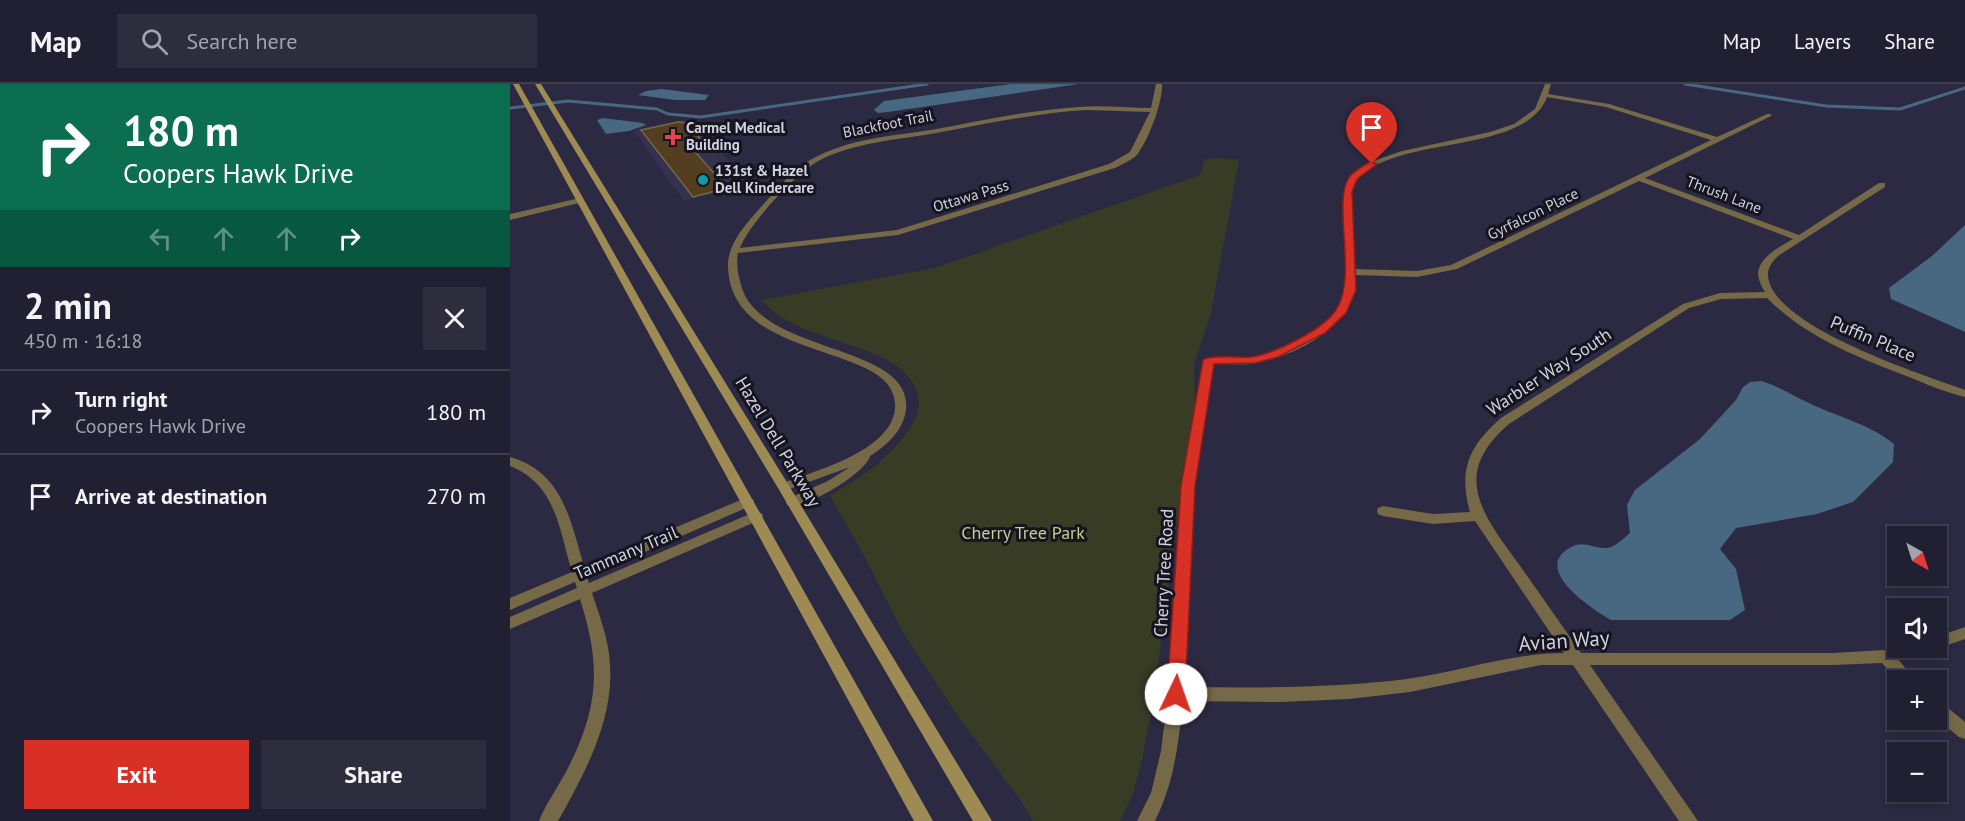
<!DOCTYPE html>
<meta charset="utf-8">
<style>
:root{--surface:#212032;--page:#2d2d3e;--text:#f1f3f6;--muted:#a2a3ac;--line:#3e3e4d;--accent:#d93025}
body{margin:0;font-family:"PT Sans",sans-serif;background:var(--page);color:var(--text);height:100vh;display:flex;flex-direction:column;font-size:22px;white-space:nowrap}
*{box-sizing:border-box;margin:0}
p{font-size:20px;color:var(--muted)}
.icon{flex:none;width:33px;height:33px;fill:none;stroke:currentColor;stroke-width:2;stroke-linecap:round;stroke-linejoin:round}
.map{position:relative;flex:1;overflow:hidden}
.panel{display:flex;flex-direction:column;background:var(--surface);width:510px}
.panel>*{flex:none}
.top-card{background:#0b6e4f;color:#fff;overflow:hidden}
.needle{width:39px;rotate:141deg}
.fabs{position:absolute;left:1377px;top:442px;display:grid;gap:12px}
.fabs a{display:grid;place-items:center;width:60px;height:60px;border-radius:0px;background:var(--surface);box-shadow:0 3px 9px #0003,0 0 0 2px var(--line);font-size:30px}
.pin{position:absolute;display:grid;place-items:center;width:51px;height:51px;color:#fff;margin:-62px -26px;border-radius:50% 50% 50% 0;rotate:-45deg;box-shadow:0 0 6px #0007}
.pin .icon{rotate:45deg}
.me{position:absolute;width:66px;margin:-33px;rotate:3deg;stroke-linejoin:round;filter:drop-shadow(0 0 4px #0008)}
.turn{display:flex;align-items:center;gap:21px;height:126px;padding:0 24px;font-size:27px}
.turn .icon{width:78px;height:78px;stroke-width:2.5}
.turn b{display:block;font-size:42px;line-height:51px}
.lanes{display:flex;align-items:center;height:57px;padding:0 24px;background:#0003;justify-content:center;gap:30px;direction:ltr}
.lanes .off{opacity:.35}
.round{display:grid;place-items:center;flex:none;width:63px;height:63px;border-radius:0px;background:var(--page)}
.headline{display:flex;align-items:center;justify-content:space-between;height:102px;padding:0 24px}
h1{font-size:36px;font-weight:700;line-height:45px}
.button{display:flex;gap:12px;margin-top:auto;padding:12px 24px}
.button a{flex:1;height:69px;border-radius:0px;background:var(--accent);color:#fff;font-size:24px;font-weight:700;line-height:69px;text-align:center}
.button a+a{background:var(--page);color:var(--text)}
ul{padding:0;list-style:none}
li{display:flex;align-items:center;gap:18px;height:84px;padding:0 24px;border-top:2px solid var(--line)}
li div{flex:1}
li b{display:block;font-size:22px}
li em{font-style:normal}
header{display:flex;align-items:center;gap:36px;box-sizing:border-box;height:84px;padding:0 30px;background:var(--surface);border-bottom:2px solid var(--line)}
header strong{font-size:28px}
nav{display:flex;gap:33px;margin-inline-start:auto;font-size:21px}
.search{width:420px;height:54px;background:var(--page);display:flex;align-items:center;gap:15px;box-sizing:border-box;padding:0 21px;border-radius:0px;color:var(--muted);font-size:22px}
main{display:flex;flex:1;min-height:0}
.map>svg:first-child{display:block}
.built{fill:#353250}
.green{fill:#383c24}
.water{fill:#476880}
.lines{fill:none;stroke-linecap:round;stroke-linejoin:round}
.stream{stroke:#476880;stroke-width:3}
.building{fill:#533f20;stroke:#76654c;stroke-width:1.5}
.street{fill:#756947;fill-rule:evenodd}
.secondary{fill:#9e8a53;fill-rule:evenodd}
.route{fill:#d93025;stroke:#8d1f18;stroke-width:1.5}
.health-dot{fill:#e0444e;stroke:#15141f;stroke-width:2}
.culture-dot{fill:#0f9aa8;stroke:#15141f;stroke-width:2}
.labels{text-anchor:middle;stroke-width:6;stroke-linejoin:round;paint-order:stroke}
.far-street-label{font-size:15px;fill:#d1d1e0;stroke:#15141f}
.far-poi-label{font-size:15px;font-weight:bold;fill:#d1d1e0;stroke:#15141f;text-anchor:start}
.street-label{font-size:18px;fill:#d1d1e0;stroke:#15141f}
.park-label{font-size:18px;fill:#c3ce8f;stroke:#15141f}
.near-street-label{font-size:21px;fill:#d1d1e0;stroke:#15141f}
</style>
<header>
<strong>Map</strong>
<div class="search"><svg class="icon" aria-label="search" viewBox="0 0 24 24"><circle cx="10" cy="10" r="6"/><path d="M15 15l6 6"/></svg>Search here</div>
<nav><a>Map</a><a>Layers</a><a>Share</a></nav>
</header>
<main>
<section class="panel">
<div class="top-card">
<div class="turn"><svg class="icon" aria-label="right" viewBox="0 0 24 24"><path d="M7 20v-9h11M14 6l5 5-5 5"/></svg><div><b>180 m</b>Coopers Hawk Drive</div></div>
<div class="lanes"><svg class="icon off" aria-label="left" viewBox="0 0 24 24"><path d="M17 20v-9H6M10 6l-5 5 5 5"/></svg><svg class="icon off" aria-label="ahead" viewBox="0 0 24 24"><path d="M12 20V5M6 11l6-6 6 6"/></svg><svg class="icon off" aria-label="ahead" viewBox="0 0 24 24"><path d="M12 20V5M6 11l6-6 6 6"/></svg><svg class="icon" aria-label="right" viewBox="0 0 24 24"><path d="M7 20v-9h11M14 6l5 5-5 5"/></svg></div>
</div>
<div class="headline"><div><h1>2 min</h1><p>450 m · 16:18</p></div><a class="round"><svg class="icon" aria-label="close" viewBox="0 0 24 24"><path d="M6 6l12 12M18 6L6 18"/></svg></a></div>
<ul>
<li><svg class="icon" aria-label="right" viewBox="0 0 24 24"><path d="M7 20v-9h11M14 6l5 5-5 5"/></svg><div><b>Turn right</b><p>Coopers Hawk Drive</p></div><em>180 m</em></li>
<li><svg class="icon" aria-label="arrive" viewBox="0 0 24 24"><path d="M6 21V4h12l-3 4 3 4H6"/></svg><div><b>Arrive at destination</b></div><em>270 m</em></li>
</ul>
<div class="button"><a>Exit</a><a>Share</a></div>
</section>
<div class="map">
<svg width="1455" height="737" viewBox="0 0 1455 737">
<rect width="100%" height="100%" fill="#2c2a42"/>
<!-- built -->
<polygon class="built" points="181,34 239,100 174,117 124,47"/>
<!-- green -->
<path class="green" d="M710,74L729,76L701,229L684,280L685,324L668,430L643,618L633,671L623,710L610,737H523L511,717L447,631L394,550L351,466L320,412C350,393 377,378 397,348C403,340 409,330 409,319C406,256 288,264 252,216L425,184L690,91L695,75Z"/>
<!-- water -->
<g class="water">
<polygon points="501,0 569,0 378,28 368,29 364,26 374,17"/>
<polygon points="152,5 199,11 195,16 165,16 128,11 136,7"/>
<polygon points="93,34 133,39 136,41 119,47 96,50 87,36"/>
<polygon points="1455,141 1455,248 1381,215 1379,204 1422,172"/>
<path d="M1251,297C1269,302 1285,313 1303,321C1331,334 1359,340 1384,360L1383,378L1343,418L1307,430L1226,444L1210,465L1226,485L1235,526L1220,536H1101C1082,525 1020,485 1061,463C1075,456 1083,465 1097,464C1105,463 1114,454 1120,449L1117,421L1125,406L1190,355L1226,316L1233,303L1240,298Z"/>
</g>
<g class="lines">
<!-- stream -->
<g class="stream">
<polyline points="1175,0 1316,22 1390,25 1455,4"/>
<polyline points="0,24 58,17 147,25 158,30 191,33 417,0"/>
</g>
</g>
<!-- building -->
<polygon class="building" points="168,38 176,39 195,60 181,63 217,104 183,113 131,46"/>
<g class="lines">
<!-- street -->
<g class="street">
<path d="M646,0H652C653,18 638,58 626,72C620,77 612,80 605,84L388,151L228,169C226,181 228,190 231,201C249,271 404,259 396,326C393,347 377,361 360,372C356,389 295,426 277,421L276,418L277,415L318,397L340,383L274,407L268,403L270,400C304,387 388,366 385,319C382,258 221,279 218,183C217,160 236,140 250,124C266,107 281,86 302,75C338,55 381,52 421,46C470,37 519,26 569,23C593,21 617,24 641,24ZM576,26L640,28L620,68L599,80L387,146L230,164C240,139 286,89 310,76C346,58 387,56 426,49C476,40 526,29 576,26Z"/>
<path d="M1035,0H1041L1038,10L1099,20L1207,53L1257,30H1261V32L1135,94L1289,151L1369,99H1375V103L1268,172C1263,177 1257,184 1258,192C1263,243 1411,290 1455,306V313C1434,308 1414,299 1394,291C1344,272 1295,252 1257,214L1211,215L1179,224L999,340C937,393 976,434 1013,486C1032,513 1052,541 1071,569H1323L1375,566L1388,563L1418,564L1415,568L1388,575L1406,597H1388L1372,579L1323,581H1080L1188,737H1169L1063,581H1031L900,608L839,615L771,618L673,617C668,661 665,696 645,737H627L641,709L651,667L658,610L672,402L694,276L699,273C713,274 727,276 741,274C770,270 808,250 826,227C832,219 834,210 836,201L834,108L847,88L866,76L892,67L980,48L1004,40L1025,25ZM1037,13L1096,23L1201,56L941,181L907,187L845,185C844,165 843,145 843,126C842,120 841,112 842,107C862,47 1014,76 1037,13ZM1129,97L1283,155C1270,163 1250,172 1248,189C1248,196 1252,203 1255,208L1210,209L1173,220L991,334C959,362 948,386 960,428L923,430L873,422L868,424L867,427L868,430L873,432L923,440L965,437L1054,569C1001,569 950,588 897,595C823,604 749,604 674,603L684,402L704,279C718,280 732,282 746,279C788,271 847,241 845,191L907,193L947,185Z"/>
<polygon points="70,114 74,116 73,118 0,136 0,130"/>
<path d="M0,373C53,388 60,436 74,482L233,415H243L244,418L243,421L77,493L79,499L242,429H252L253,432L252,435L82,509C90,533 99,556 100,581C104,636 74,691 48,737H29C37,717 51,699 60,680C90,619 90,578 70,515L0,545V533L67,504L65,498L0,526V514L62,488C49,445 46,400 0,382Z"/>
<polygon points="1455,543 1455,555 1426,565 1422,564 1426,564 1426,553"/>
<polygon points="1426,617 1432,619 1455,638 1455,655 1449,653 1426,634"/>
</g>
<!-- secondary -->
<g class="secondary">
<polygon points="3,0 9,0 423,737 404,737"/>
<polygon points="25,0 31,0 278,400 482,737 463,737 268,404"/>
</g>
</g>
<!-- route -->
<path class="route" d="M859,78L867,80L847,95L842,108L846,206L836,229L815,249L768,273L745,279L704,280L685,402L675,610L672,615L666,617L660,615L657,610L671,402L693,276C700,270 730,274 742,273C765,269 813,246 826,226C849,192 820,114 841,91C846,86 854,82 859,78Z"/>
<!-- markers -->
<path class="health-dot" d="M160 44h6v6h6v6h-6v6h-6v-6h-6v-6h6z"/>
<circle class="culture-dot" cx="193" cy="96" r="6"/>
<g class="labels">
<!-- far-street labels -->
<g class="far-street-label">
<text transform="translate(378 40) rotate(-11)" y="5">Blackfoot Trail</text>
<text transform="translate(1214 111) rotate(21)" y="5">Thrush Lane</text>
<text transform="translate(461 112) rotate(-17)" y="5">Ottawa Pass</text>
<text transform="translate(1023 130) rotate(-26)" y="5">Gyrfalcon Place</text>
</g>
<!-- far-poi labels -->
<g class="far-poi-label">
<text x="176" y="49">Carmel Medical<tspan x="176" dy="17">Building</tspan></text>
<text x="205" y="92">131st &amp; Hazel<tspan x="205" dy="17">Dell Kindercare</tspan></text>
</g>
<!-- street labels -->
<g class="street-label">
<text transform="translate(1363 255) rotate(23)" y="6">Puffin Place</text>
<text transform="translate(1039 288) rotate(-33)" y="6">Warbler Way South</text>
<text transform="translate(268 358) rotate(59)" y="6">Hazel Dell Parkway</text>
<text transform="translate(116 469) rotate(-23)" y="6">Tammany Trail</text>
<text transform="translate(654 489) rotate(-87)" y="6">Cherry Tree Road</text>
</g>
<!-- park labels -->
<g class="park-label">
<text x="513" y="455">Cherry Tree Park</text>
</g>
<!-- near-street labels -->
<g class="near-street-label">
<text transform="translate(1054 557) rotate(-4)" y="7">Avian Way</text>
</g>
</g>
</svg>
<div class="fabs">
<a><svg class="needle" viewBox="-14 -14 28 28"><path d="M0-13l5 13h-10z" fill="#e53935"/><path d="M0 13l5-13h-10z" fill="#a2a3ac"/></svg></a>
<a><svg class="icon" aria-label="sound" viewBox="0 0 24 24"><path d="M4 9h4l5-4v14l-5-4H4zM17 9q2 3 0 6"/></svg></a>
<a>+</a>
<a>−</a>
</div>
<div class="pin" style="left:862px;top:80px;background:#d93025"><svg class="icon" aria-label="arrive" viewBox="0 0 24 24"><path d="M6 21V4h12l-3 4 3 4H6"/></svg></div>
<svg class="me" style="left:666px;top:610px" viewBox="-20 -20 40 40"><circle r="19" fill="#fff"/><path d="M0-13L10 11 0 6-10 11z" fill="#d93025"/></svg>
</div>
</main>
